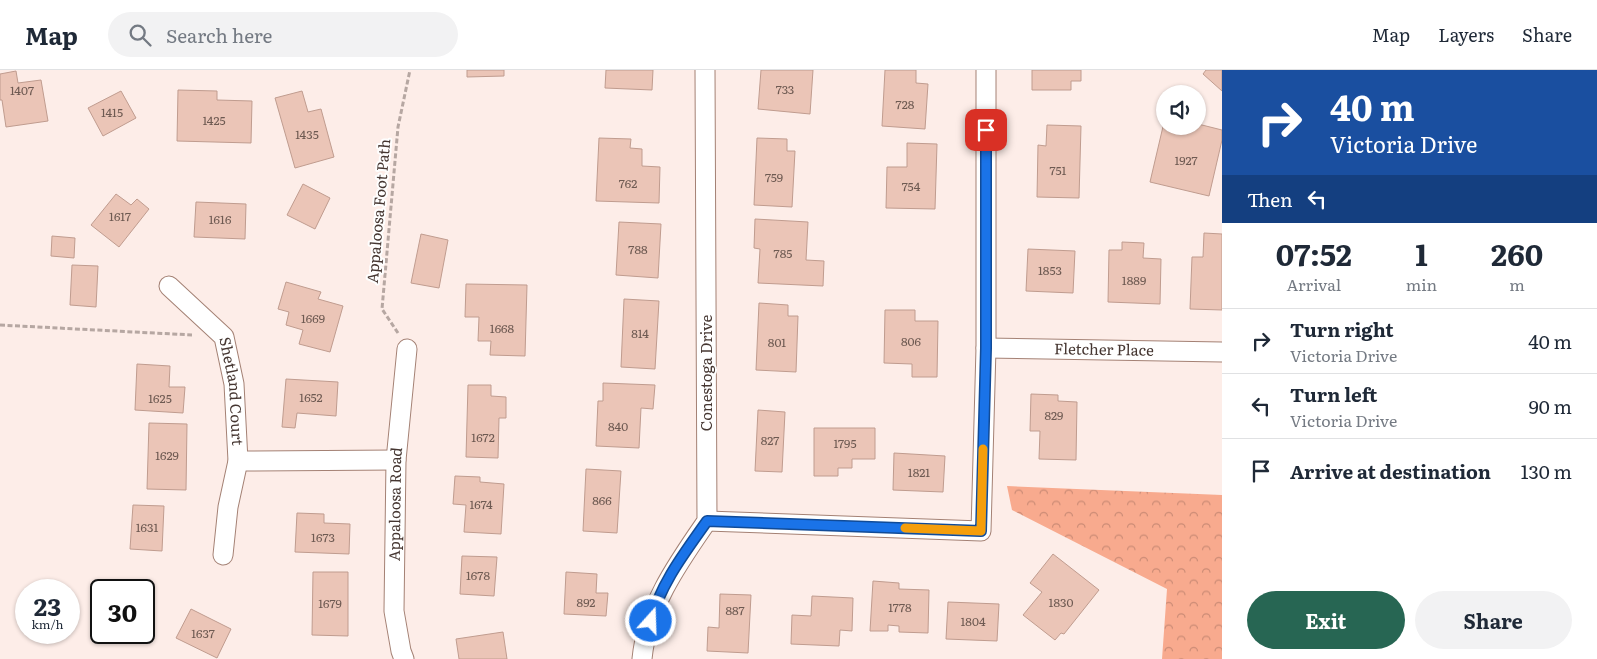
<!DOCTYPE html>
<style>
:root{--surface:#fff;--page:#f2f2f3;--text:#1f2937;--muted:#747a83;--line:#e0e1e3;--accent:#276653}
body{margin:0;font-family:Literata,serif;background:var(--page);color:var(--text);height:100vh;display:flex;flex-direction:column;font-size:19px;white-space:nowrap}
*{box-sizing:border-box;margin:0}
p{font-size:16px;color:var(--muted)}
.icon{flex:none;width:28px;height:28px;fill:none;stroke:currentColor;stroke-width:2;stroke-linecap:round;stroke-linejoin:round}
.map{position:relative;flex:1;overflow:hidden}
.sheet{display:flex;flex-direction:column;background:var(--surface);width:375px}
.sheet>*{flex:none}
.guide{background:#1a4fa0;color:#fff;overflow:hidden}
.fabs{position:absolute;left:1156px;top:15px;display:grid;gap:10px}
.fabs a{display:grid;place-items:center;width:50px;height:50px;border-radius:50%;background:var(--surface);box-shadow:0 1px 4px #0004;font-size:25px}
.speed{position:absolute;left:15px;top:509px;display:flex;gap:10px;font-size:25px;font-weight:700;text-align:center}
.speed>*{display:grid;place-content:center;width:65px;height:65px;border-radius:50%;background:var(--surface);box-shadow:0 1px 4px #0004;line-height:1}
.speed small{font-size:12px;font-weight:400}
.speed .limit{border:2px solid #111;border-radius:8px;background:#fff;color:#111}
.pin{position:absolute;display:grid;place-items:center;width:42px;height:42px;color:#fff;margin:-21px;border-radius:10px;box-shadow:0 2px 8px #0006}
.me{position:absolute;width:55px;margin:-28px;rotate:20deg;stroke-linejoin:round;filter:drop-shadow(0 0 4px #0008)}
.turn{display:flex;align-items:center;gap:18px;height:105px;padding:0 25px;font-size:22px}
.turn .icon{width:65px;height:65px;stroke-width:2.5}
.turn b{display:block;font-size:35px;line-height:42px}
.then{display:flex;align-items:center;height:48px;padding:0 25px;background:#0003;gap:10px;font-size:19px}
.eta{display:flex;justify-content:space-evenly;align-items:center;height:85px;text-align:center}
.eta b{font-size:30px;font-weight:700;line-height:35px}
.primary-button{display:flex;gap:10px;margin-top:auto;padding:10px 25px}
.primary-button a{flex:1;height:58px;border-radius:30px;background:var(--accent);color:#fff;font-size:20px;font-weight:700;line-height:58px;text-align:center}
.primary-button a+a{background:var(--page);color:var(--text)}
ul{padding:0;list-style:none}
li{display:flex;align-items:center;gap:15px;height:65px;padding:0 25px;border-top:1px solid var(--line)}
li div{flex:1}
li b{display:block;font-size:19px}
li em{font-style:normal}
header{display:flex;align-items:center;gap:30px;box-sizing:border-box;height:70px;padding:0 25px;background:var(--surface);border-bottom:1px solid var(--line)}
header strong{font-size:24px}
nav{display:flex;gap:28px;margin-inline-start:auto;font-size:18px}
.search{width:350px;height:45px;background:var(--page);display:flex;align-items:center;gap:12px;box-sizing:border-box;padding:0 18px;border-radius:28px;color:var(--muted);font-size:19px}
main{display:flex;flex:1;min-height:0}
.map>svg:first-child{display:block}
.park{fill:url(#park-crowns)}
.building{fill:#ebc5b7;stroke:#c09c8f}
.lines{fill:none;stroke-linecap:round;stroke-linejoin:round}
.street-casing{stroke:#a48174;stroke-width:21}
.path{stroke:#b6a7a2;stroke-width:3;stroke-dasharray:5 2.5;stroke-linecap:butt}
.street{stroke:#fff;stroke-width:19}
.route-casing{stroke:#114b97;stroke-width:12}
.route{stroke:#1a73e8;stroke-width:9}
.slow{stroke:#f59e0b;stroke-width:9}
.labels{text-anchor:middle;stroke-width:4;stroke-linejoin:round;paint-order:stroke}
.number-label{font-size:12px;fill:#6e5a52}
.street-label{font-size:15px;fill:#453631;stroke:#fefefe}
</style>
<header>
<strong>Map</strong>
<div class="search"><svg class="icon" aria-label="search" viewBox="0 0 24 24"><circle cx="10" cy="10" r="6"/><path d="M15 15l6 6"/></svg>Search here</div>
<nav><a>Map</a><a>Layers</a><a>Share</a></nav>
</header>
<main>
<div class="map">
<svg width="1222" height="589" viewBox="0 0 1222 589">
<defs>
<pattern id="park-crowns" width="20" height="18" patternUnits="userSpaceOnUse" patternTransform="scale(1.25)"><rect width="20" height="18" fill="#f8aa8e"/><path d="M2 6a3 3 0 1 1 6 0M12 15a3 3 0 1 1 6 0" fill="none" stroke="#cb8b75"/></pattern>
</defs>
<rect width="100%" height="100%" fill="#fdede8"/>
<!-- park -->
<polygon class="park" points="1007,416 1222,425 1222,589 1162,589 1167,519 1012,440"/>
<!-- building -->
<g class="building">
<polygon points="467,0 504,0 504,6 467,7"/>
<polygon points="606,0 653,0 652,20 605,18"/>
<polygon points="761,0 813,0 810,44 758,39"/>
<polygon points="885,0 916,0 916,13 928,14 925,59 882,56"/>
<polygon points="1032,0 1081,0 1081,11 1071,11 1071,20 1032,20"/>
<polygon points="1206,0 1222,0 1222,21 1203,4"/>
<polygon points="16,1 18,13 41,10 48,51 6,57 2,30 0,30 0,4"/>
<polygon points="178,20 217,21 217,30 252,31 251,73 177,71"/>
<polygon points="121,21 136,48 103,66 88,38"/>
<polygon points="302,21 308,42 321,39 334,87 295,98 275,28"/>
<polygon points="1165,48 1165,56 1198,56 1198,54 1222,60 1222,70 1209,126 1150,112"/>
<polygon points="1047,55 1081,56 1079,128 1037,127 1038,75 1046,76"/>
<polygon points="599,68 631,69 630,78 642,79 642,96 660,97 659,133 596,131"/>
<polygon points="757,68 787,69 787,81 795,81 792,137 754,135"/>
<polygon points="907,73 937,74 935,139 886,138 887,97 907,97"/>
<polygon points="303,114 330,128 315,159 287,145"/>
<polygon points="116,124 131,135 137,129 149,139 119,177 91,155"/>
<polygon points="196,132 246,134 245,169 194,167"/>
<polygon points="755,149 808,152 806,190 824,191 823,216 758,213 760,179 754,178"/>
<polygon points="619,152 661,154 658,208 616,205"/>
<polygon points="1204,163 1222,164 1222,240 1190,239 1192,187 1203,187"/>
<polygon points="421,164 448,170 439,218 411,213"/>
<polygon points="52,166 75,168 74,188 51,186"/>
<polygon points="1122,172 1144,173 1143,188 1161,189 1160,234 1108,232 1109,180 1122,180"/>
<polygon points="1028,179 1075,181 1073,223 1026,221"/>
<polygon points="72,195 98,196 96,237 70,235"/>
<polygon points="286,212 321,222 318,229 343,236 330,282 299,274 303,260 286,255 289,242 278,239"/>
<polygon points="466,214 527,215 525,286 490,285 491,271 478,271 479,247 465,247"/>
<polygon points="624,229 659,231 655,299 621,297"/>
<polygon points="759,233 788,235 788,246 798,246 796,302 756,300"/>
<polygon points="885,240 915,240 915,251 938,251 937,307 912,307 912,294 884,293"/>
<polygon points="137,294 170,296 169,317 185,317 183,343 135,340"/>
<polygon points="286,309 338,312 336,346 297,343 295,358 282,357"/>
<polygon points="603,313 655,315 653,339 641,338 639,378 596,376 598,331 603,331"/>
<polygon points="468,315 491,315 491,326 506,327 506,348 499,348 498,388 466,387"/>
<polygon points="1031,324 1058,325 1058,331 1077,332 1076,390 1039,389 1040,361 1030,361"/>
<polygon points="758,340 785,342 782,402 755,401"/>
<polygon points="149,353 187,354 186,420 147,419"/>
<polygon points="814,358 875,358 875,389 852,389 852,398 838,398 838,406 814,406"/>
<polygon points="894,383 945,386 943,422 893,420"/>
<polygon points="586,399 621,401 617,463 583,461"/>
<polygon points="455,406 480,407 480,412 504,414 501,464 464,462 466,435 453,434"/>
<polygon points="133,435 164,436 162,481 130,479"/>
<polygon points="297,443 324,444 324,453 350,454 349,484 295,482"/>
<polygon points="1053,484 1099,520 1064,564 1061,563 1055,570 1023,545 1042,522 1030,513"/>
<polygon points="462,486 497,487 494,526 460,524"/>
<polygon points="313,502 348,502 348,566 312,565"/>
<polygon points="566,502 597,504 596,523 608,523 606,546 564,544"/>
<polygon points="873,511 899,513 899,519 929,520 928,563 899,562 899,556 888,555 888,561 870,561"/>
<polygon points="720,524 751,525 748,583 707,581 708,557 719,558"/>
<polygon points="812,526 853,528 852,561 840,560 839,576 791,574 792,545 811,546"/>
<polygon points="948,532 999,534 997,571 946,569"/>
<polygon points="191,539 231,559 217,588 176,568"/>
<polygon points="503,562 507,589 459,589 456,569"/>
</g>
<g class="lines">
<defs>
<g id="street">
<path id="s1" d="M169,216L224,267L234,314L238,391L228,437L223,485"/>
<path id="s2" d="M986,278L1222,282"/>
<polyline points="238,391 396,390"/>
<polyline points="707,451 981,461 986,278 986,0"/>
<path id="s3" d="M404,589L401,581L394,541L396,390L407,279"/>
<path d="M642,589C647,536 678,493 707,451L705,0"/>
</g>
</defs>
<!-- street casing -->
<use href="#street" class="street-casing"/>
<!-- path -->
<g class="path">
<polyline points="0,255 192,265"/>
<polyline points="398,263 382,239 398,57 410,0"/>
</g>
<!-- street -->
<use href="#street" class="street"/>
</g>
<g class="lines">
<defs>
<path id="route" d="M651,551C660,514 686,481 707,451L981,461L986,278V60"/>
</defs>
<!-- route casing -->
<use href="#route" class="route-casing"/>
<!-- route -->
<use href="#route" class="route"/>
<!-- slow -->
<polyline class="slow" points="905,458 981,461 983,379"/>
</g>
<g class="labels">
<!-- number labels -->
<g class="number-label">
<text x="785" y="24">733</text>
<text x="22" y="25">1407</text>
<text x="905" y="39">728</text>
<text x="112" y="47">1415</text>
<text x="214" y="55">1425</text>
<text x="307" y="69">1435</text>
<text x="1186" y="95">1927</text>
<text x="1058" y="105">751</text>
<text x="774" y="112">759</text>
<text x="628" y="118">762</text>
<text x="911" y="121">754</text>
<text x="120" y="151">1617</text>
<text x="220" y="154">1616</text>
<text x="638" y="184">788</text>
<text x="783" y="188">785</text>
<text x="1050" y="205">1853</text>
<text x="1134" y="215">1889</text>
<text x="313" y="253">1669</text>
<text x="502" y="263">1668</text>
<text x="640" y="268">814</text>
<text x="911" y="276">806</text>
<text x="777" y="277">801</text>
<text x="311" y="332">1652</text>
<text x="160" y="333">1625</text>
<text x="1054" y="350">829</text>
<text x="618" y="361">840</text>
<text x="483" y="372">1672</text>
<text x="770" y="375">827</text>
<text x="845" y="378">1795</text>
<text x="167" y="390">1629</text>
<text x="919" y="407">1821</text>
<text x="602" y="435">866</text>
<text x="481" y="439">1674</text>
<text x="147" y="462">1631</text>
<text x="323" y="472">1673</text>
<text x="478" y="510">1678</text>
<text x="586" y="537">892</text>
<text x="1061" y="537">1830</text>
<text x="330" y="538">1679</text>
<text x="900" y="542">1778</text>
<text x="735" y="545">887</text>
<text x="973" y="556">1804</text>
<text x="203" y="568">1637</text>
</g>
<!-- street labels -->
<g class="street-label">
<text transform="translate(379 141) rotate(-85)" y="5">Appaloosa Foot Path</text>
<text dy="5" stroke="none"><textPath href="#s2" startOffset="118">Fletcher Place</textPath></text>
<text transform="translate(707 303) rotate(-90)" y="5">Conestoga Drive</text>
<text dy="5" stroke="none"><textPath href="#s1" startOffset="130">Shetland Court</textPath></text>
<text dy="5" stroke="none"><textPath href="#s3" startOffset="156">Appaloosa Road</textPath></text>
</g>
</g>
</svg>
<div class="fabs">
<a><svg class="icon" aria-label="sound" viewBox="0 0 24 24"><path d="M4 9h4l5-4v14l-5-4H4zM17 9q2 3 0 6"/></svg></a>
</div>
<div class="speed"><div>23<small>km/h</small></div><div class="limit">30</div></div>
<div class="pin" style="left:986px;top:60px;background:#d93025"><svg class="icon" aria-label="arrive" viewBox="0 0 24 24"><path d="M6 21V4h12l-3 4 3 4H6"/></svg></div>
<svg class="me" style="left:651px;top:551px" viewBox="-20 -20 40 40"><circle r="17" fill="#1a73e8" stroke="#fff" stroke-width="3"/><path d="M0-11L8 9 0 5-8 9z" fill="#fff"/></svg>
</div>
<section class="sheet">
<div class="guide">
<div class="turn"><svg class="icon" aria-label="right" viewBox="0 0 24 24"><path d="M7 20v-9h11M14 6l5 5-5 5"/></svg><div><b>40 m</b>Victoria Drive</div></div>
<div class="then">Then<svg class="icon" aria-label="left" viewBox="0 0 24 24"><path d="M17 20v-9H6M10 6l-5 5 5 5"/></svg></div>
</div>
<div class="eta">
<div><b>07:52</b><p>Arrival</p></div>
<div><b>1</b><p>min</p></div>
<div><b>260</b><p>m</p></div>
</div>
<ul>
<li><svg class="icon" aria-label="right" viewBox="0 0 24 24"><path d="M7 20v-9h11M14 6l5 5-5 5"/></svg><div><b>Turn right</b><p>Victoria Drive</p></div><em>40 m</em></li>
<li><svg class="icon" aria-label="left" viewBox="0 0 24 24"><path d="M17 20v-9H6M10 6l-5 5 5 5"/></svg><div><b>Turn left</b><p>Victoria Drive</p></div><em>90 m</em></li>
<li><svg class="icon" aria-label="arrive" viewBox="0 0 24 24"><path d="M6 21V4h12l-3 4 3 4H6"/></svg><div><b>Arrive at destination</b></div><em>130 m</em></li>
</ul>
<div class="primary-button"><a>Exit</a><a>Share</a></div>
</section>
</main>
